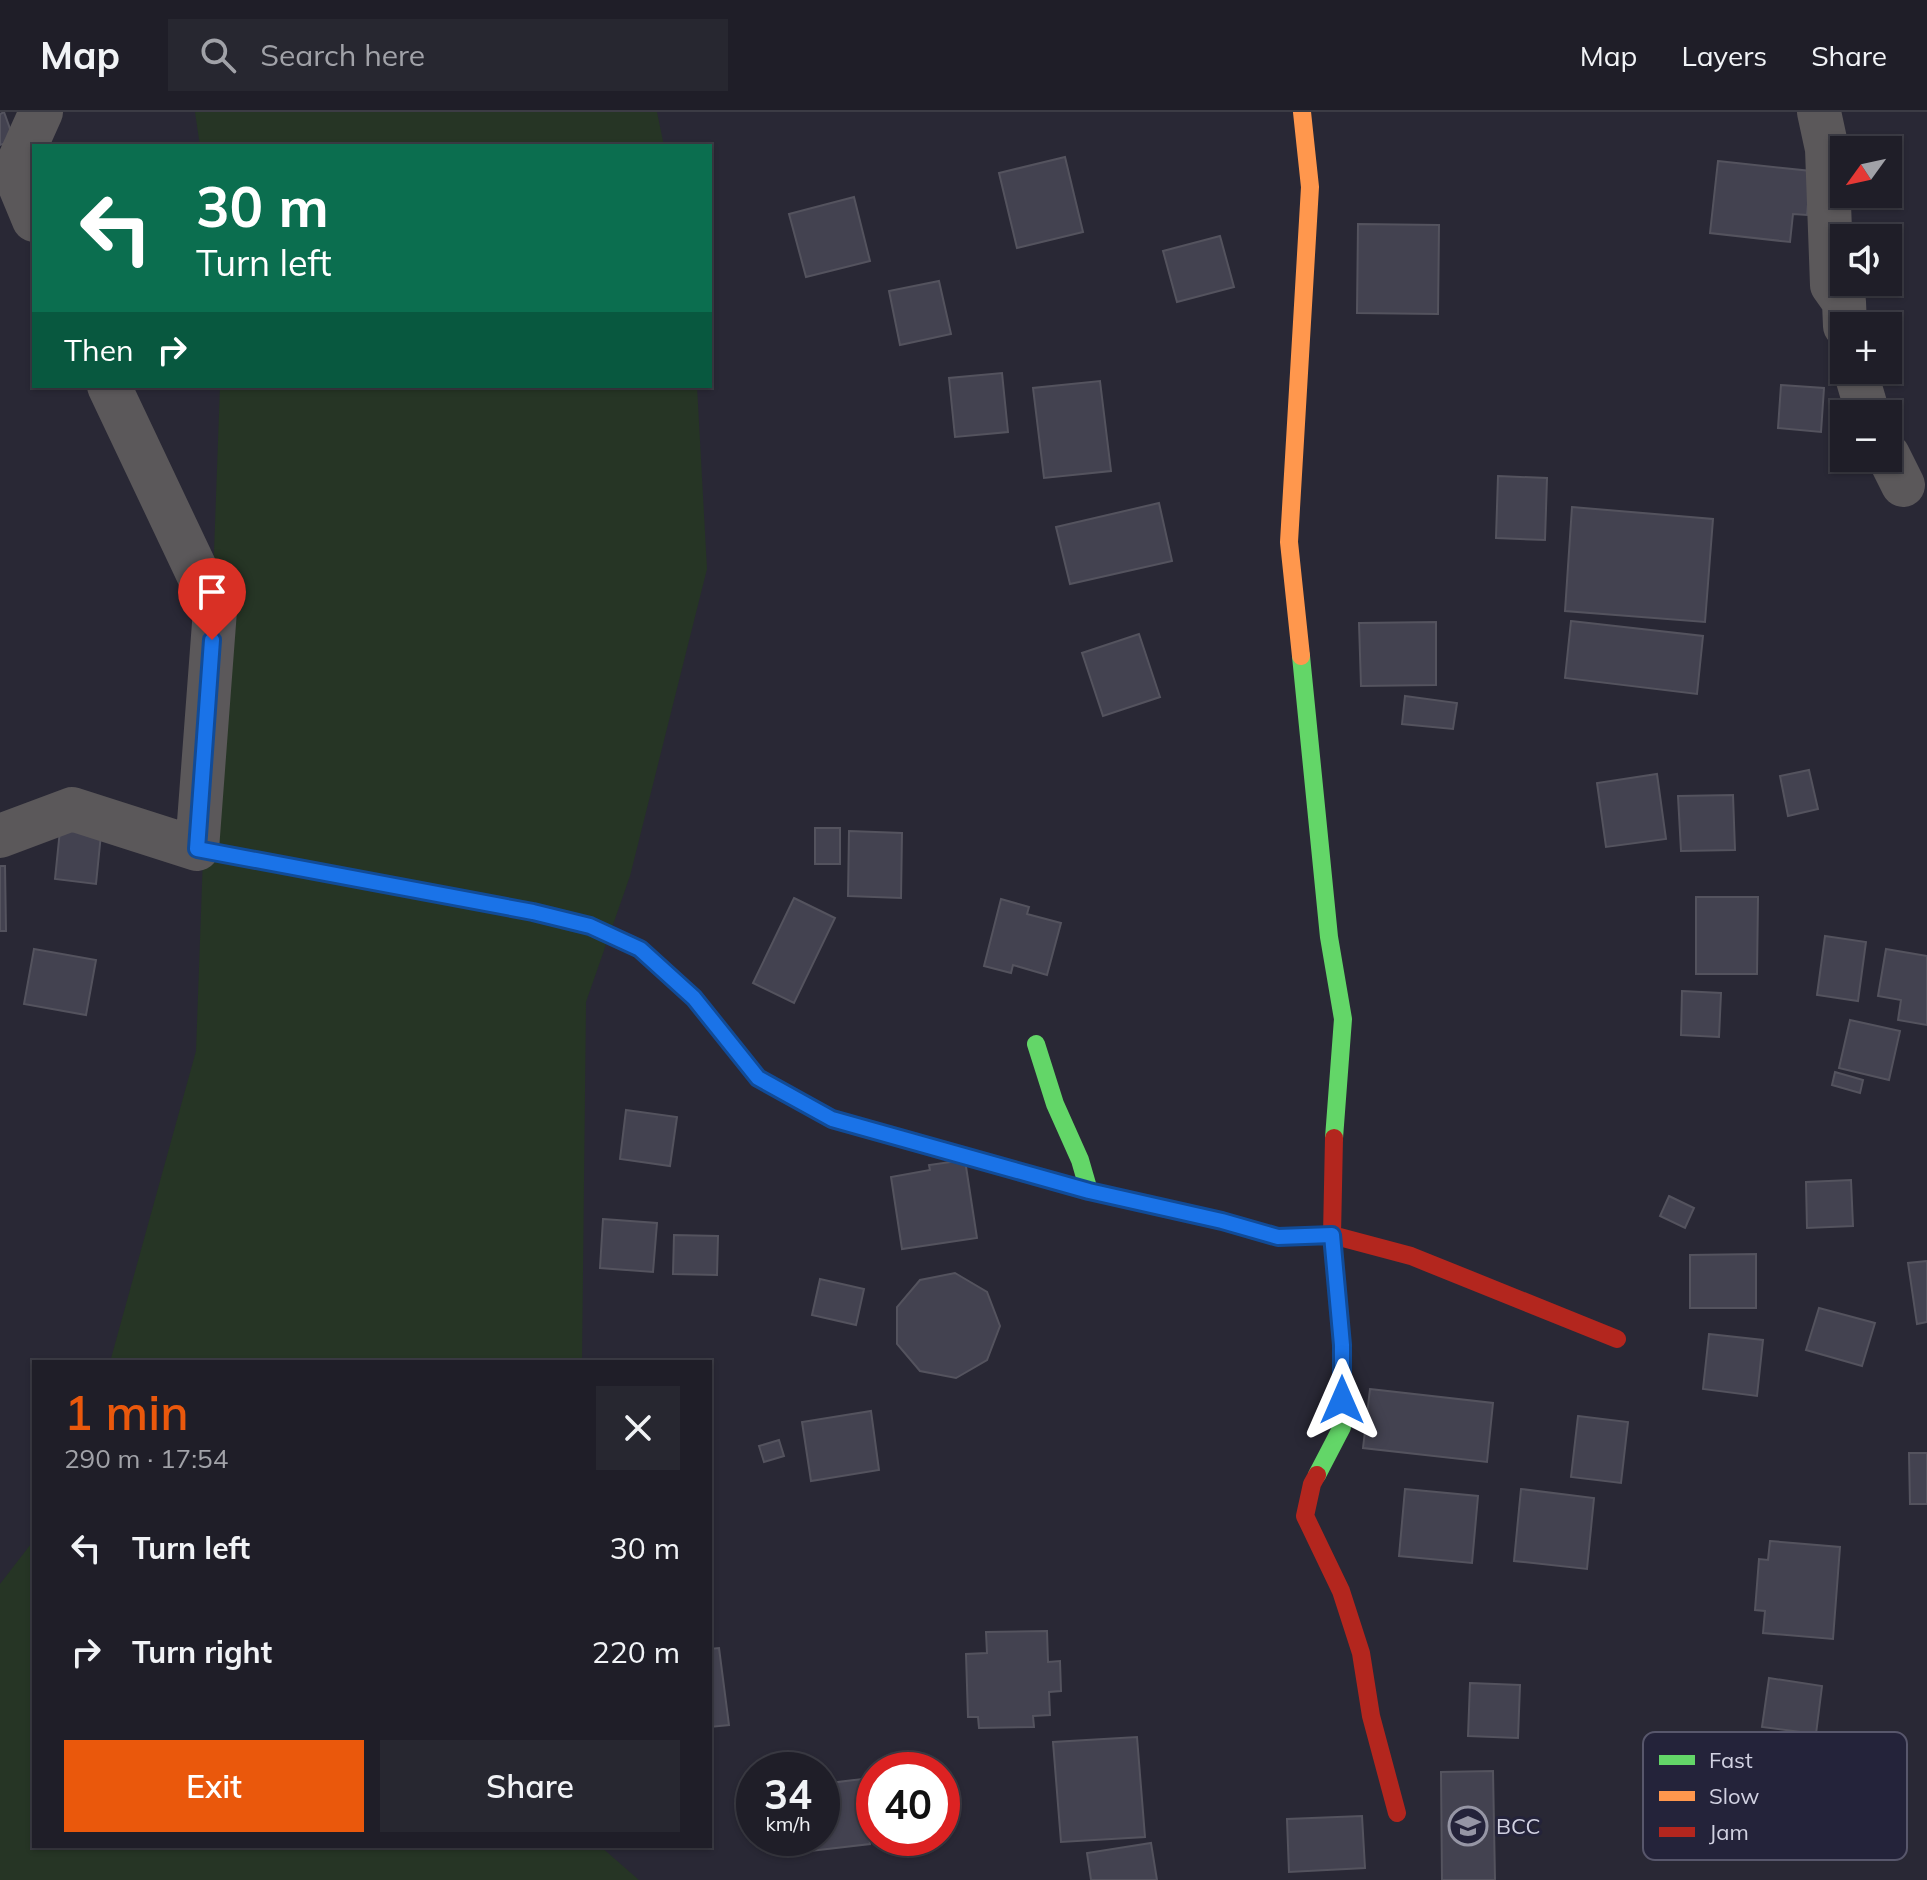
<!DOCTYPE html>
<meta charset="utf-8">
<style>
:root{--surface:#1f1e28;--page:#272730;--text:#f1f3f6;--muted:#a1a2a8;--line:#3c3c45;--accent:#ea580c}
body{margin:0;font-family:Mulish,sans-serif;background:var(--page);color:var(--text);height:100vh;display:flex;flex-direction:column;font-size:30px;white-space:nowrap}
*{box-sizing:border-box;margin:0}
p{font-size:26px;color:var(--muted)}
.icon{flex:none;width:44px;height:44px;fill:none;stroke:currentColor;stroke-width:2;stroke-linecap:round;stroke-linejoin:round}
.map{position:relative;flex:1;overflow:hidden}
.side{position:absolute;left:32px;top:1248px;width:680px;height:488px;display:flex;flex-direction:column;background:var(--surface);border-radius:0px;box-shadow:0 2px 6px #0004,0 0 0 2px var(--line)}
.side>*{flex:none}
.hud{position:absolute;left:32px;top:32px;width:680px;height:244px;border-radius:0px;box-shadow:0 2px 6px #0004,0 0 0 2px var(--line);background:#0b6e4f;color:#fff;overflow:hidden}
.needle{width:52px;rotate:237deg}
.tools{position:absolute;left:1830px;top:24px;display:grid;gap:16px}
.tools a{display:grid;place-items:center;width:72px;height:72px;border-radius:0px;background:var(--surface);box-shadow:0 2px 6px #0004,0 0 0 2px var(--line);font-size:40px}
.speed{position:absolute;left:736px;top:1640px;display:flex;gap:16px;font-size:40px;font-weight:700;text-align:center}
.speed>*{display:grid;place-content:center;width:104px;height:104px;border-radius:50%;background:var(--surface);box-shadow:0 2px 6px #0004,0 0 0 2px var(--line);line-height:1}
.speed small{font-size:20px;font-weight:400}
.speed .limit{border:12px solid #d22;background:#fff;color:#111}
.pin{position:absolute;display:grid;place-items:center;width:68px;height:68px;color:#fff;margin:-82px -34px;border-radius:50% 50% 50% 0;rotate:-45deg;box-shadow:0 0 8px #0007}
.pin .icon{rotate:45deg}
.me{position:absolute;width:88px;margin:-44px;rotate:0deg;stroke-linejoin:round;filter:drop-shadow(0 0 6px #0008)}
.turn{display:flex;align-items:center;gap:28px;height:168px;padding:0 32px;font-size:36px}
.turn .icon{width:104px;height:104px;stroke-width:2.5}
.turn b{display:block;font-size:56px;line-height:68px}
.then{display:flex;align-items:center;height:76px;padding:0 32px;background:#0003;gap:16px;font-size:30px}
.round{display:grid;place-items:center;flex:none;width:84px;height:84px;border-radius:0px;background:var(--page)}
.head{display:flex;align-items:center;justify-content:space-between;height:136px;padding:0 32px}
h1{font-size:48px;font-weight:600;line-height:60px;color:var(--accent)}
.primary-button{display:flex;gap:16px;margin-top:auto;padding:16px 32px}
.primary-button a{flex:1;height:92px;border-radius:0px;background:var(--accent);color:#fff;font-size:32px;font-weight:600;line-height:92px;text-align:center}
.primary-button a+a{background:var(--page);color:var(--text)}
ul{padding:0;list-style:none}
li{display:flex;align-items:center;gap:24px;height:104px;padding:0 32px}
li div{flex:1}
li b{display:block;font-size:30px}
li em{font-style:normal}
header{display:flex;align-items:center;gap:48px;box-sizing:border-box;height:112px;padding:0 40px;background:var(--surface);border-bottom:2px solid var(--line)}
header strong{font-size:38px}
nav{display:flex;gap:44px;margin-inline-start:auto;font-size:28px}
.search{width:560px;height:72px;background:var(--page);display:flex;align-items:center;gap:20px;box-sizing:border-box;padding:0 28px;border-radius:0px;color:var(--muted);font-size:30px}
.map>svg:first-child{display:block}
.green{fill:#263525}
.building{fill:#434250;stroke:#54535e;stroke-width:2}
.lines{fill:none;stroke-linecap:round;stroke-linejoin:round}
.street{stroke:#5b585a;stroke-width:44}
.fast{stroke:#63d668;stroke-width:18}
.slow{stroke:#ff974d;stroke-width:18}
.jam{stroke:#b3261e;stroke-width:18}
.route-casing{stroke:#114b97;stroke-width:20}
.route{stroke:#1a73e8;stroke-width:14}
.labels{text-anchor:middle;stroke-width:6;stroke-linejoin:round;paint-order:stroke}
.poi-label{font-size:22px;fill:#d1d1e1;stroke:#24233a;text-anchor:start}
.key{fill:#24233a;stroke:#58576c;stroke-width:2}
.key-label{font-size:22px;fill:#d1d1e1}
</style>
<header>
<strong>Map</strong>
<div class="search"><svg class="icon" aria-label="search" viewBox="0 0 24 24"><circle cx="10" cy="10" r="6"/><path d="M15 15l6 6"/></svg>Search here</div>
<nav><a>Map</a><a>Layers</a><a>Share</a></nav>
</header>
<div class="map">
<svg width="1927" height="1768" viewBox="0 0 1927 1768">
<rect width="100%" height="100%" fill="#292835"/>
<!-- green -->
<g class="green">
<polygon points="195,0 657,0 664,34 200,34"/>
<polygon points="220,274 697,274 707,457 630,764 586,890 582,1250 110,1250 196,939"/>
<polygon points="34,1428 34,1734 600,1734 639,1768 0,1768 0,1472"/>
</g>
<!-- building -->
<g class="building">
<polygon points="4,0 14,28 0,33 0,2"/>
<polygon points="1065,45 1083,120 1017,136 999,61"/>
<polygon points="1718,49 1811,59 1807,103 1793,102 1790,130 1710,121"/>
<polygon points="854,85 870,149 806,165 789,102"/>
<polygon points="1358,112 1439,113 1438,202 1357,201"/>
<polygon points="1220,124 1234,175 1177,190 1163,139"/>
<polygon points="939,169 951,222 900,233 889,179"/>
<polygon points="1002,261 1008,320 955,325 949,266"/>
<polygon points="1100,269 1111,359 1044,366 1033,276"/>
<polygon points="1781,273 1824,276 1821,320 1778,316"/>
<polygon points="1498,364 1547,366 1545,428 1496,426"/>
<polygon points="1159,391 1172,449 1070,472 1056,415"/>
<polygon points="1572,395 1713,407 1705,510 1565,499"/>
<polygon points="1571,509 1703,524 1697,582 1565,566"/>
<polygon points="1436,510 1436,573 1361,574 1359,511"/>
<polygon points="1139,522 1160,585 1103,604 1082,541"/>
<polygon points="1405,584 1457,591 1453,617 1402,612"/>
<polygon points="1809,658 1818,697 1788,704 1780,664"/>
<polygon points="1657,662 1666,727 1606,735 1597,671"/>
<polygon points="1733,683 1735,738 1681,739 1678,684"/>
<rect x="815" y="716" width="25" height="36"/>
<polygon points="60,718 101,722 96,772 55,767"/>
<polygon points="849,719 902,721 901,786 848,784"/>
<polygon points="0,754 5,754 6,819 0,819"/>
<polygon points="1696,785 1758,785 1757,862 1696,862"/>
<polygon points="794,786 835,806 794,891 753,871"/>
<polygon points="1001,787 1029,795 1027,802 1061,811 1047,863 1013,853 1011,861 984,854"/>
<polygon points="1825,824 1866,830 1858,889 1817,883"/>
<polygon points="34,837 96,848 86,903 24,892"/>
<polygon points="1886,837 1927,844 1927,913 1898,908 1901,888 1878,884"/>
<polygon points="1682,879 1721,881 1719,925 1681,923"/>
<polygon points="1850,908 1900,919 1889,968 1839,956"/>
<polygon points="1835,960 1863,968 1860,981 1832,973"/>
<polygon points="626,998 677,1005 670,1054 620,1047"/>
<polygon points="965,1048 977,1126 902,1137 891,1065 930,1058 929,1053"/>
<polygon points="1851,1068 1853,1114 1807,1116 1806,1070"/>
<polygon points="1669,1084 1694,1096 1685,1116 1660,1104"/>
<polygon points="603,1107 657,1111 653,1160 600,1156"/>
<polygon points="674,1123 718,1124 717,1163 673,1162"/>
<polygon points="1756,1142 1756,1196 1690,1196 1690,1143"/>
<polygon points="1927,1149 1927,1210 1917,1212 1908,1151"/>
<polygon points="955,1161 987,1180 1000,1214 987,1248 956,1266 920,1259 897,1232 897,1195 920,1168"/>
<polygon points="820,1167 864,1177 856,1213 812,1203"/>
<polygon points="1819,1196 1875,1211 1862,1254 1806,1238"/>
<polygon points="1709,1222 1763,1228 1757,1284 1703,1277"/>
<polygon points="1370,1277 1493,1291 1487,1350 1363,1336"/>
<polygon points="871,1299 879,1358 811,1369 802,1310"/>
<polygon points="1578,1304 1628,1310 1621,1371 1571,1365"/>
<polygon points="779,1328 784,1344 764,1350 759,1334"/>
<polygon points="1909,1341 1927,1341 1927,1392 1910,1392"/>
<polygon points="1405,1377 1478,1384 1472,1451 1399,1444"/>
<polygon points="1521,1377 1594,1386 1587,1457 1514,1449"/>
<polygon points="1770,1429 1840,1435 1833,1527 1763,1521 1765,1499 1755,1498 1759,1447 1768,1448"/>
<polygon points="1047,1519 1048,1550 1060,1549 1061,1579 1049,1580 1050,1603 1033,1604 1034,1615 979,1616 978,1605 968,1605 966,1542 987,1541 986,1520"/>
<polygon points="719,1536 729,1613 710,1615 710,1537"/>
<polygon points="1769,1566 1822,1574 1816,1622 1762,1615"/>
<polygon points="1470,1571 1520,1573 1518,1626 1468,1624"/>
<polygon points="1137,1625 1145,1725 1061,1730 1053,1630"/>
<polygon points="1493,1659 1495,1768 1442,1768 1441,1660"/>
<polygon points="862,1667 870,1732 776,1743 774,1726 822,1726 822,1672"/>
<polygon points="1362,1704 1365,1756 1289,1760 1287,1707"/>
<polygon points="1151,1731 1157,1768 1091,1768 1087,1741"/>
</g>
<g class="lines">
<!-- street -->
<g class="street">
<polyline points="1819,0 1827,37 1832,173 1844,190 1845,214"/>
<polyline points="34,108 14,60 41,0"/>
<polyline points="1855,258 1868,302"/>
<polyline points="1888,343 1903,373"/>
<polyline points="0,724 72,697 197,737 215,498 109,274"/>
</g>
<!-- fast -->
<g class="fast">
<polyline points="1301,544 1329,825 1343,907 1334,1026"/>
<polyline points="197,737 533,800 590,814 640,837 694,886 758,966 832,1007 1089,1079"/>
<polyline points="1036,932 1055,992 1080,1048 1089,1079 1222,1109 1278,1125 1332,1123 1342,1233 1342,1315 1317,1363"/>
</g>
<!-- slow -->
<polyline class="slow" points="1301,544 1289,430 1310,75 1302,0"/>
<!-- jam -->
<g class="jam">
<polyline points="1334,1026 1332,1123 1411,1144 1617,1227"/>
<polyline points="1317,1363 1312,1372 1305,1404 1341,1479 1361,1541 1371,1604 1397,1701"/>
</g>
</g>
<g class="lines">
<defs>
<polyline id="route" points="212,528 197,737 533,800 590,814 640,837 694,886 758,966 832,1007 1089,1079 1222,1109 1278,1125 1332,1123 1342,1233 1342,1288"/>
</defs>
<!-- route casing -->
<use href="#route" class="route-casing"/>
<!-- route -->
<use href="#route" class="route"/>
</g>
<!-- icons -->
<defs>
<symbol id="school-ring" viewBox="-11 -11 22 22"><circle r="9.5" fill="#24233a" stroke="#9696a5" stroke-width="1.5"/><path d="M0-5L7-2L0 1L-7-2ZM-4 1L0 2.5L4 1V4Q0 6-4 4Z" fill="#9696a5"/></symbol>
</defs>
<g fill-rule="evenodd">
<use href="#school-ring" x="1446" y="1692" width="44" height="44"/>
</g>
<g class="labels">
<!-- poi labels -->
<g class="poi-label">
<text x="1496" y="1722">BCC</text>
</g>
</g>
<!-- legend -->
<rect x="1643" y="1620" width="264" height="128" rx="12" class="key"/>
<rect x="1659" y="1643" width="36" height="10" fill="#63d668"/>
<rect x="1659" y="1679" width="36" height="10" fill="#ff974d"/>
<rect x="1659" y="1715" width="36" height="10" fill="#b3261e"/>
<g class="key-label">
<text x="1709" y="1656">Fast</text>
<text x="1709" y="1692">Slow</text>
<text x="1709" y="1728">Jam</text>
</g>
</svg>
<div class="tools">
<a><svg class="needle" viewBox="-14 -14 28 28"><path d="M0-13l5 13h-10z" fill="#e53935"/><path d="M0 13l5-13h-10z" fill="#a1a2a8"/></svg></a>
<a><svg class="icon" aria-label="sound" viewBox="0 0 24 24"><path d="M4 9h4l5-4v14l-5-4H4zM17 9q2 3 0 6"/></svg></a>
<a>+</a>
<a>−</a>
</div>
<div class="speed"><div>34<small>km/h</small></div><div class="limit">40</div></div>
<div class="pin" style="left:212px;top:528px;background:#d93025"><svg class="icon" aria-label="arrive" viewBox="0 0 24 24"><path d="M6 21V4h12l-3 4 3 4H6"/></svg></div>
<svg class="me" style="left:1342px;top:1288px" viewBox="-20 -20 40 40"><path d="M0-17L14 15 0 8-14 15z" fill="#1a73e8" stroke="#fff" stroke-width="4"/></svg>
<div class="hud">
<div class="turn"><svg class="icon" aria-label="left" viewBox="0 0 24 24"><path d="M17 20v-9H6M10 6l-5 5 5 5"/></svg><div><b>30 m</b>Turn left</div></div>
<div class="then">Then<svg class="icon" aria-label="right" viewBox="0 0 24 24"><path d="M7 20v-9h11M14 6l5 5-5 5"/></svg></div>
</div>
<section class="side">
<div class="head"><div><h1>1 min</h1><p>290 m · 17:54</p></div><a class="round"><svg class="icon" aria-label="close" viewBox="0 0 24 24"><path d="M6 6l12 12M18 6L6 18"/></svg></a></div>
<ul>
<li><svg class="icon" aria-label="left" viewBox="0 0 24 24"><path d="M17 20v-9H6M10 6l-5 5 5 5"/></svg><div><b>Turn left</b></div><em>30 m</em></li>
<li><svg class="icon" aria-label="right" viewBox="0 0 24 24"><path d="M7 20v-9h11M14 6l5 5-5 5"/></svg><div><b>Turn right</b></div><em>220 m</em></li>
</ul>
<div class="primary-button"><a>Exit</a><a>Share</a></div>
</section>
</div>
